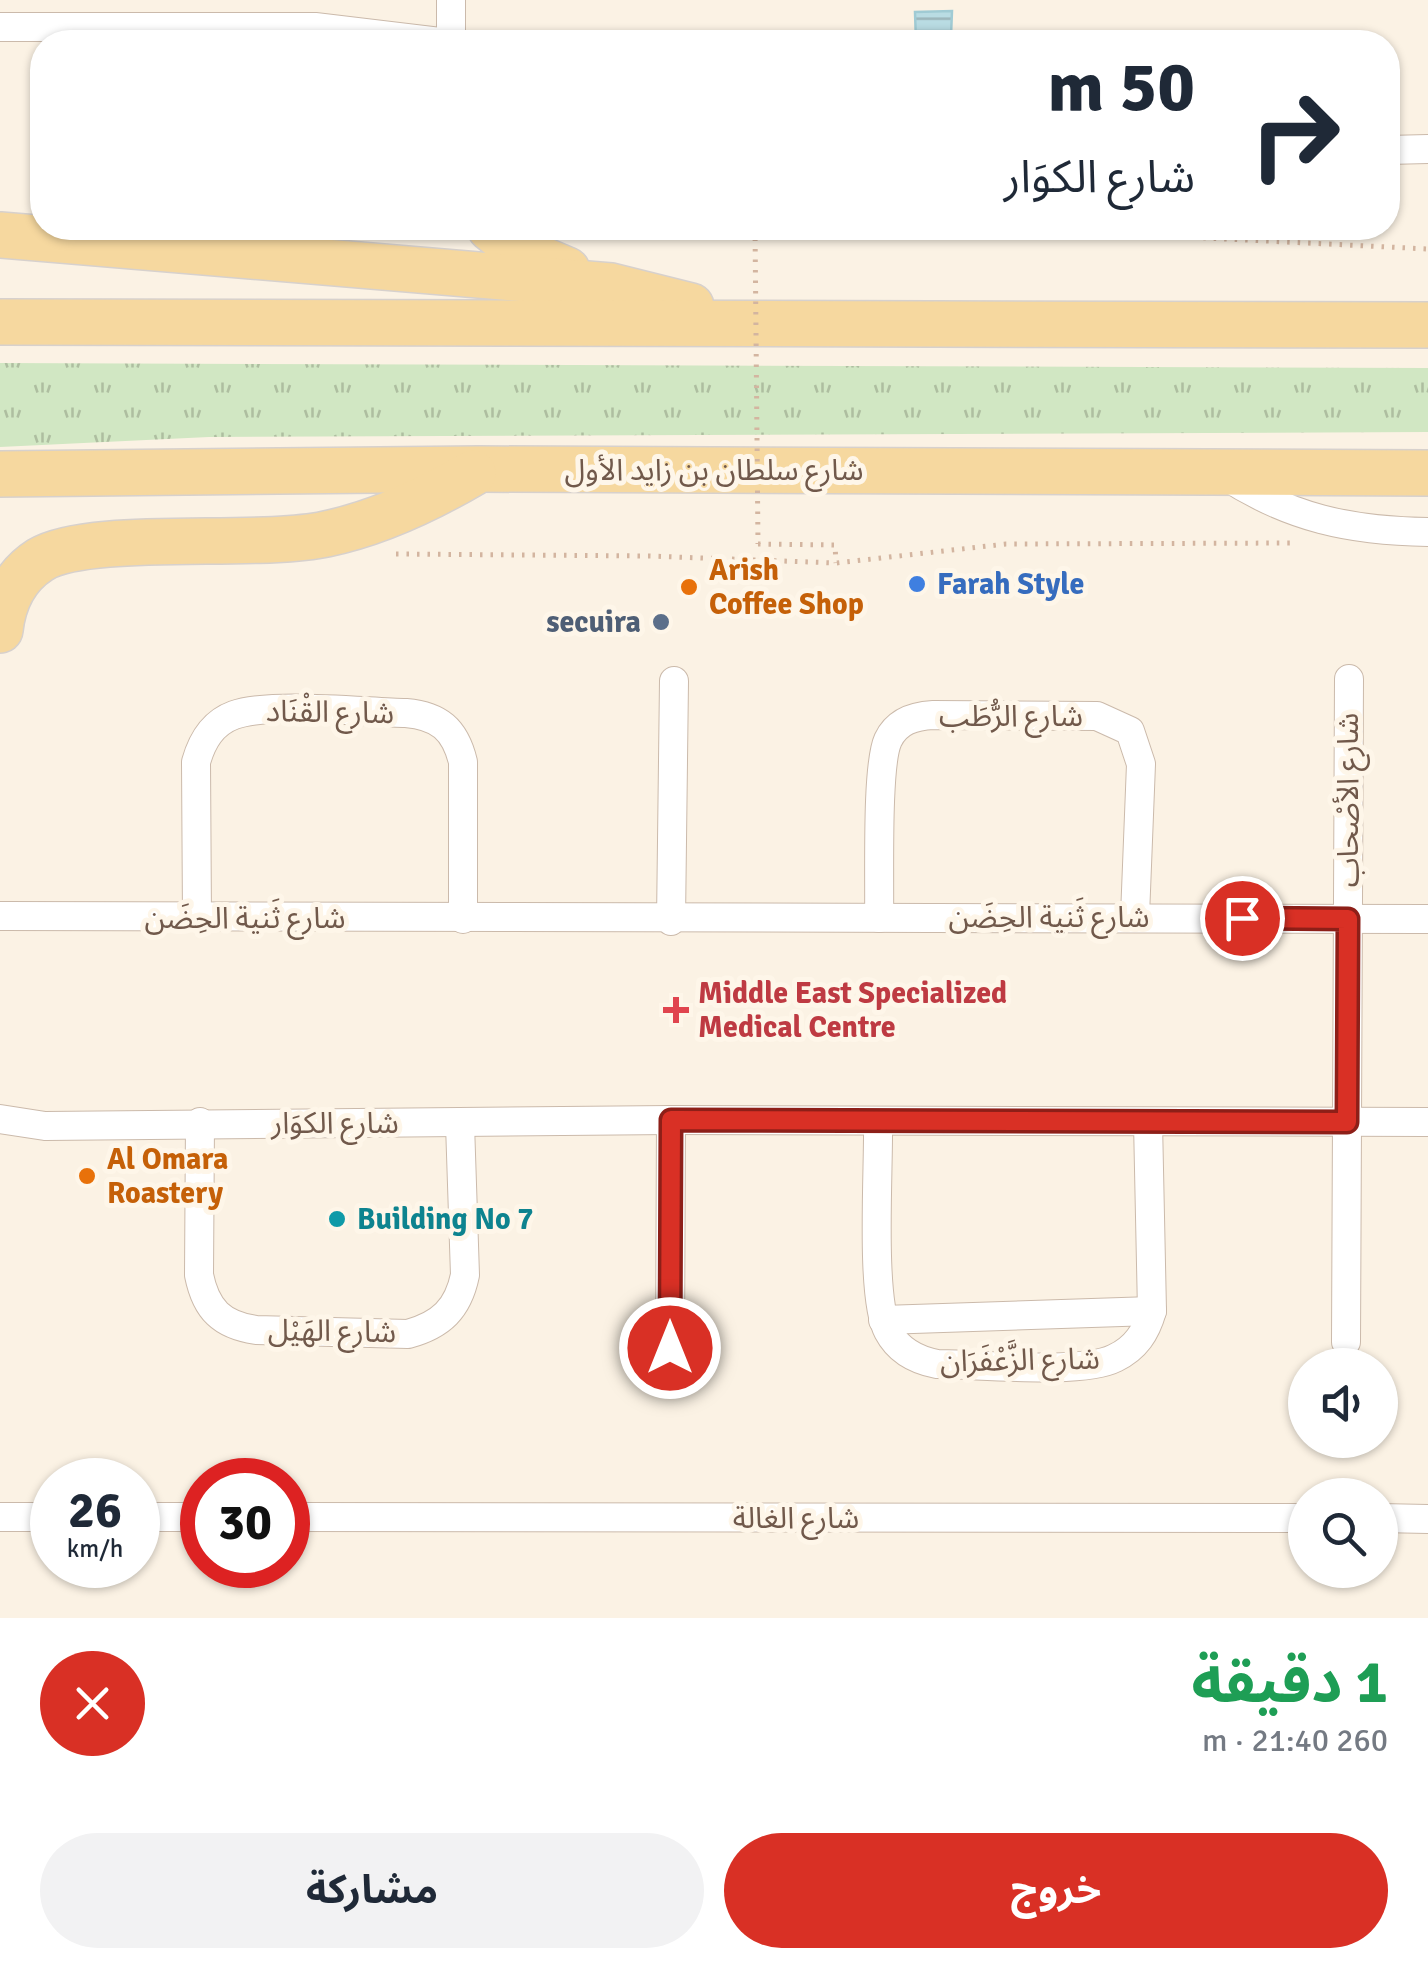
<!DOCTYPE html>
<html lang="ar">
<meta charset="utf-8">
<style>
:root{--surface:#fff;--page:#f2f2f3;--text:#1f2937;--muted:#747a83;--accent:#d93025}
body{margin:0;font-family:Signika,"Noto Sans Arabic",sans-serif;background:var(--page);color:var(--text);direction:rtl;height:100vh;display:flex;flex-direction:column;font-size:38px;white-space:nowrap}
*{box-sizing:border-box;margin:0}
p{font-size:32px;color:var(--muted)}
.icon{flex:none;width:55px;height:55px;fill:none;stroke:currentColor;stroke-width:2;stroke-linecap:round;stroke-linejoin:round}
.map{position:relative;height:1618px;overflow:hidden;direction:ltr}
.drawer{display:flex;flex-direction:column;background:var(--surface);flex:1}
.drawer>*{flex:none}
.top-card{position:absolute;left:30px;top:30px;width:1370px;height:210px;border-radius:40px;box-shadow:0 2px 8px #0004;direction:rtl;background:#fff;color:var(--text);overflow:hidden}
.fabs{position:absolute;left:1288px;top:1348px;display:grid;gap:20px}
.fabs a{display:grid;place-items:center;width:110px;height:110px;border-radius:50%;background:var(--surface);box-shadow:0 2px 8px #0004;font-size:50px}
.speed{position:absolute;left:30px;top:1458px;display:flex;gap:20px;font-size:50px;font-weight:700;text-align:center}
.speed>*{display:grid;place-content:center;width:130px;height:130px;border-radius:50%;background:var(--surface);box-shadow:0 2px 8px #0004;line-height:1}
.speed small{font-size:25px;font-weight:400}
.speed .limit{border:15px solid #d22;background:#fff;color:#111}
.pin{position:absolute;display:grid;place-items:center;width:85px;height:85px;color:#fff;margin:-42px;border:5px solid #fff;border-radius:50%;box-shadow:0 2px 10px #0007}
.me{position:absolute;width:110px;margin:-55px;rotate:0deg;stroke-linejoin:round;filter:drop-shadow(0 0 8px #0008)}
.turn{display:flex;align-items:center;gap:35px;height:210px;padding:0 40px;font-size:45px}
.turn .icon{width:130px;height:130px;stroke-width:2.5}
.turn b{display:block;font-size:70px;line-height:85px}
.round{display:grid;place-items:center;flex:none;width:105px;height:105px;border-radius:52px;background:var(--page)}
.summary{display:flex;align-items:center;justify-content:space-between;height:170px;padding:0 40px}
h1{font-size:60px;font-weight:700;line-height:75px;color:#1e9e55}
.button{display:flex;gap:20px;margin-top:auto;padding:20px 40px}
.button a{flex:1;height:115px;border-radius:60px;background:var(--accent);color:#fff;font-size:40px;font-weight:700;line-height:115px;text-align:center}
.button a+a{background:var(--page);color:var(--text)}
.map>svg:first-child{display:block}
.grass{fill:url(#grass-tufts)}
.water{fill:url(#water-rules);stroke:#a0cbd4;stroke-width:2.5}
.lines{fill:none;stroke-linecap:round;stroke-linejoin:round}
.service-casing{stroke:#cbbaab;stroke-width:16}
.minor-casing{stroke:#cbbaab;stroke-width:30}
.primary-casing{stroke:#d7d1cd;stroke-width:48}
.path{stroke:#d3b5a0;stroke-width:5;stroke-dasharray:2.5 8;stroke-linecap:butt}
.service{stroke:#fff;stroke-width:14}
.minor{stroke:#fff;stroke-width:28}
.primary{stroke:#f6d89f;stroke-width:45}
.path-bridge{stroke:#d3b5a0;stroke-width:5;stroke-dasharray:2.5 8;stroke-linecap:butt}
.route-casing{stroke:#8d1f18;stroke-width:25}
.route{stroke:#d93025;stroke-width:18}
.shop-dot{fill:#3f7fe0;stroke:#fef6e9;stroke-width:4}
.food-dot{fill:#e8710a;stroke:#fef6e9;stroke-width:4}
.service-dot{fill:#5c6f8a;stroke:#fef6e9;stroke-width:4}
.health-dot{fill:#e0444e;stroke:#fef6e9;stroke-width:4}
.culture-dot{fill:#0f9aa8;stroke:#fef6e9;stroke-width:4}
.labels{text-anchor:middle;stroke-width:10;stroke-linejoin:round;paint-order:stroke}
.street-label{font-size:30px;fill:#71594b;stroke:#fef6e9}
.food-label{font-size:30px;font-weight:bold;fill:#c56008;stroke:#fef6e9;text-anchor:start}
.shop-label{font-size:30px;font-weight:bold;fill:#366cbe;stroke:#fef6e9;text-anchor:start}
.service-label{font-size:30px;font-weight:bold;fill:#4e5e75;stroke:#fef6e9;text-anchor:end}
.health-label{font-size:30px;font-weight:bold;fill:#be3a42;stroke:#fef6e9;text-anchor:start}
.culture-label{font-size:30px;font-weight:bold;fill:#0d838f;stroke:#fef6e9;text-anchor:start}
</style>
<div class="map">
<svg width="1428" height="1618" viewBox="0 0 1428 1618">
<defs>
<pattern id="grass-tufts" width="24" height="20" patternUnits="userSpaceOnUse" patternTransform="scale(2.5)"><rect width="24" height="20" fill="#d1e7c3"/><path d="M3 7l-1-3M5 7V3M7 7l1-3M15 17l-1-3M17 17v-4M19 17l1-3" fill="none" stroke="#aebea0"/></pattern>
<pattern id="water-rules" width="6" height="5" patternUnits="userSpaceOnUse" patternTransform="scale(2.5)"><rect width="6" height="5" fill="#b9dce3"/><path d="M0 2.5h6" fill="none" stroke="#9bb5ba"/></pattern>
</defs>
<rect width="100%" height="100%" fill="#fbf2e4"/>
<!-- grass -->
<polygon class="grass" points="0,363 1428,368 1428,432 209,437 0,447"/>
<!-- water -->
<polygon class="water" points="952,11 951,36 916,42 915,12"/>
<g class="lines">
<defs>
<polyline id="service" points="726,42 840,42"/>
<g id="minor">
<polyline points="451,0 451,42"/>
<polyline points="0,27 315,27 440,42"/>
<polyline points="1388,150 1428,149"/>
<path d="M1224,475C1289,518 1351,531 1428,532"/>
<polyline points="0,916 1428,919"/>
<path d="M197,918L196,762C202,741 212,723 234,715C270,702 363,712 406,713C439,716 455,729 463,762V919"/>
<path d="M879,918C880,882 876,766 888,740C897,721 914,716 933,715L1097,716L1130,731L1141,764L1135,916"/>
<polyline points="671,921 674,681"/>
<polyline points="0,1119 45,1126 671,1120 1428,1122"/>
<path d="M200,1122L199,1275C206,1310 222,1325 256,1330L408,1334C441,1325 458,1309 465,1275L460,1124"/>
<path d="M878,1123C879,1167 870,1298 888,1331C898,1350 916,1360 937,1364C978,1364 1082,1375 1115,1358C1136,1348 1146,1332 1152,1311L1148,1122"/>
<polyline points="883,1320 1152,1311"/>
<polyline points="1346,1342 1349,679"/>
<polyline points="670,1349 671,1120"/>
<polyline points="0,1517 52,1517"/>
<polyline points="138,1517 202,1517"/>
<polyline points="288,1517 1305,1518"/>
<polyline points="1380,1518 1428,1519"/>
</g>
<g id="primary">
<polyline points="490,228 515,248 567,270"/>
<polyline points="0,235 611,286 691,306"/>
<polyline points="0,322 1428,325"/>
<polyline points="0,474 479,469 1428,473"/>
<path d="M0,630C3,602 15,576 40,560C88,530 258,549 326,534C379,523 427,500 473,473"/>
</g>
</defs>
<!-- service casing -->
<use href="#service" class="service-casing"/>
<!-- minor casing -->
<use href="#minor" class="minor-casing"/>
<!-- primary casing -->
<use href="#primary" class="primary-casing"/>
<!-- path -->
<g class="path">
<polyline points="1004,228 1428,249"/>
<polyline points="758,544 835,545 836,563"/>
<polyline points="396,554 649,556 836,563 1006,544 1294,543"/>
</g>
<!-- service -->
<use href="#service" class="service"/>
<!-- minor -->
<use href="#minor" class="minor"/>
<!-- primary -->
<use href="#primary" class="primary"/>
<!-- path-bridge -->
<polyline class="path-bridge" points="755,228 758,544"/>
</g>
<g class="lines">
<defs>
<polyline id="route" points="670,1348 671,1120 1347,1122 1348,919 1242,918"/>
</defs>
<!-- route casing -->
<use href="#route" class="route-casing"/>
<!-- route -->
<use href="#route" class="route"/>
</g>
<!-- markers -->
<circle class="shop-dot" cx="917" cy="584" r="10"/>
<g class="food-dot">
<circle cx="689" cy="587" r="10"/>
<circle cx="87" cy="1176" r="10"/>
</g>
<circle class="service-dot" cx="661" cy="622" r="10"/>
<path class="health-dot" d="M671 995h10v10h10v10h-10v10h-10v-10h-10v-10h10z"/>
<circle class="culture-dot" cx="337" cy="1219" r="10"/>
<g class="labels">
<!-- street labels -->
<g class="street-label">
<text x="714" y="480">شارع سلطان بن زايد الأول</text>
<text transform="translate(330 712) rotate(1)" y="10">شارع القْنَاد</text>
<text x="1011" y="726">شارع الرُّطَب</text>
<text transform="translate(1348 800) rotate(-90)" y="10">شارع الأصْحاب</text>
<text x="1049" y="927">شارع ثَنية الحِضَن</text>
<text x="245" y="928">شارع ثَنية الحِضَن</text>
<text x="335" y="1133">شارع الكوَار</text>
<text transform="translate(332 1331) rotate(1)" y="10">شارع الهَيْل</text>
<text transform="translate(1020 1360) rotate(-1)" y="10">شارع الزَّعْفَرَان</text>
<text x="796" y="1528">شارع الغالة</text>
</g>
<!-- food labels -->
<g class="food-label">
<text x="709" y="580">Arish<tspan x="709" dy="34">Coffee Shop</tspan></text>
<text x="107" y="1169">Al Omara<tspan x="107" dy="34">Roastery</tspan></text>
</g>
<!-- shop labels -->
<g class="shop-label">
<text x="937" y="594">Farah Style</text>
</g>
<!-- service labels -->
<g class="service-label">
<text x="641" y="632">secuira</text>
</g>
<!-- health labels -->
<g class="health-label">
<text x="698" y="1003">Middle East Specialized<tspan x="698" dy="34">Medical Centre</tspan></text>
</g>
<!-- culture labels -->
<g class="culture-label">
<text x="357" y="1229">Building No 7</text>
</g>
</g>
</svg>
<div class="fabs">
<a><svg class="icon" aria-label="sound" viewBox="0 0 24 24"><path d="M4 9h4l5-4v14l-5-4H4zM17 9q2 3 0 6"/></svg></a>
<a><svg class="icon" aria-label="search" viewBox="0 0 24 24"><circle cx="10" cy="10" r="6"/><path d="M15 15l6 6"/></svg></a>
</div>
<div class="speed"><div>26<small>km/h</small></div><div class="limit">30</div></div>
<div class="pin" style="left:1242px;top:918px;background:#d93025"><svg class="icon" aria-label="arrive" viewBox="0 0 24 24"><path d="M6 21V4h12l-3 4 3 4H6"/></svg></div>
<svg class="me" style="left:670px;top:1348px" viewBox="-20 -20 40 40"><circle r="17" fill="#d93025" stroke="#fff" stroke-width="3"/><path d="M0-11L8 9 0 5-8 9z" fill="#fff"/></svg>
<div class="top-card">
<div class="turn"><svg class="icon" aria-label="right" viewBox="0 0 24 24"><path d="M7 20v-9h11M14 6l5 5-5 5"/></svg><div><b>50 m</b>شارع الكوَار</div></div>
</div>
</div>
<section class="drawer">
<div class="summary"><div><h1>1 دقيقة</h1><p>260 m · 21:40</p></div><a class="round" style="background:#d93025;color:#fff"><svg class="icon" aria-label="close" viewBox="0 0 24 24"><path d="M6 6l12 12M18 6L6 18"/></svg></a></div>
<div class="button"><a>خروج</a><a>مشاركة</a></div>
</section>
